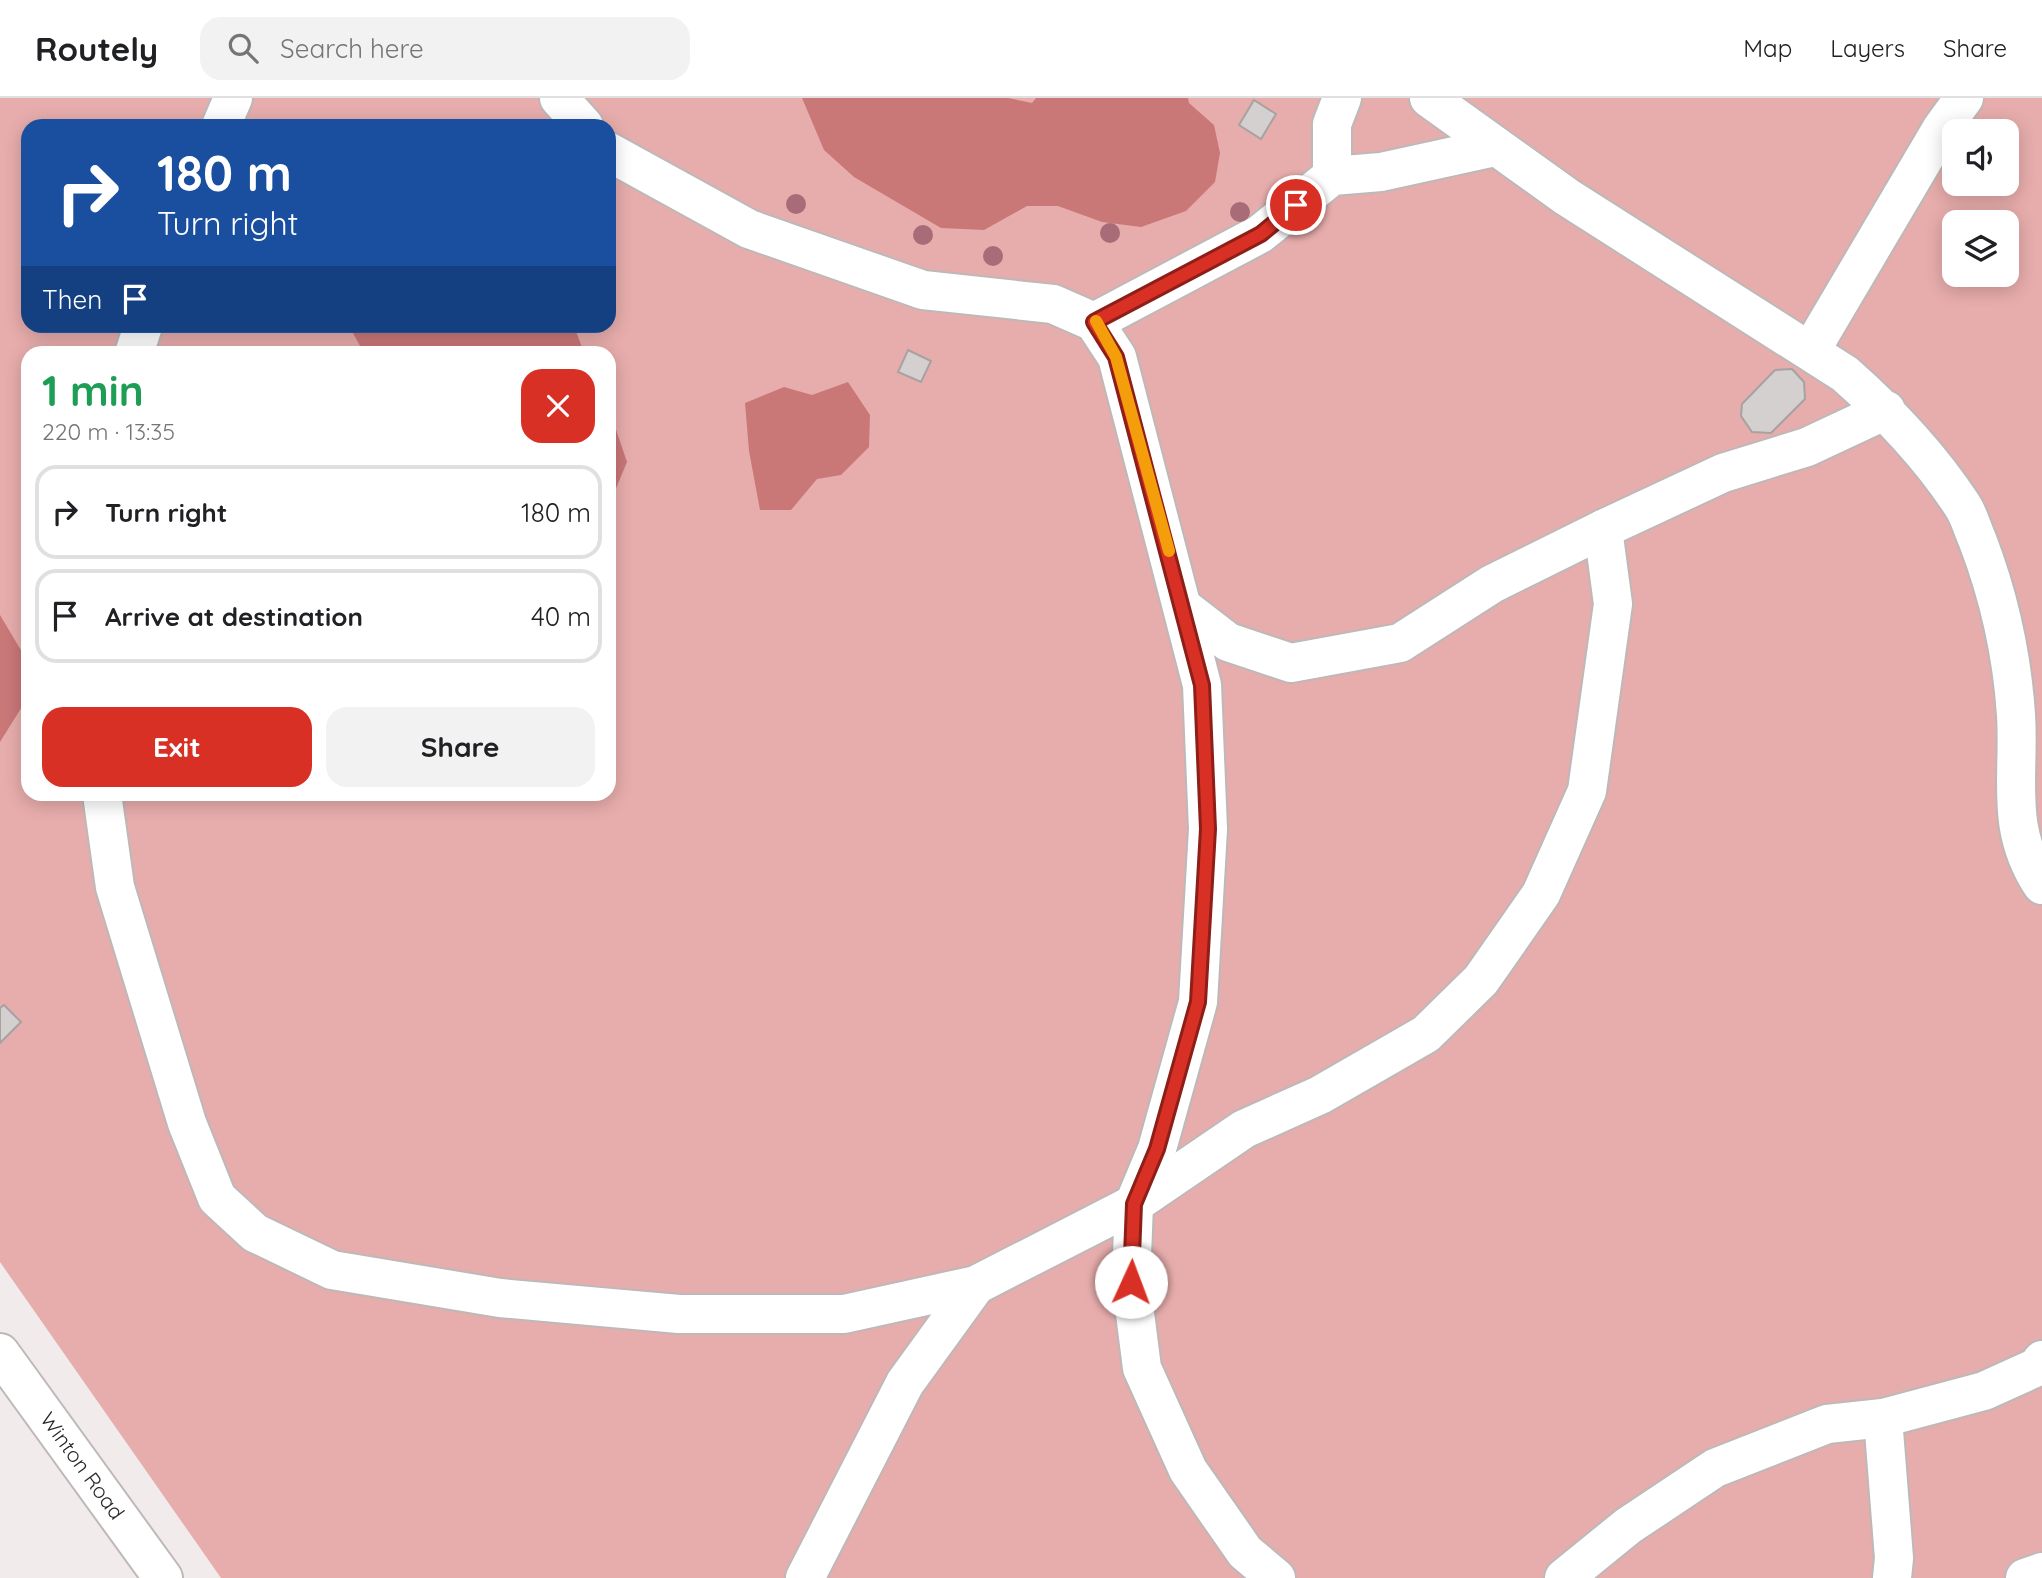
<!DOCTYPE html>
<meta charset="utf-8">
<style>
:root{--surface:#fff;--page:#f2f2f2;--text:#202124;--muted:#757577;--line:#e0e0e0;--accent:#d93025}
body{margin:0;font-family:Quicksand,sans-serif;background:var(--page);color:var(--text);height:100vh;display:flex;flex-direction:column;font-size:26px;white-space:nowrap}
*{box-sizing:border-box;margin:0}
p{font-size:23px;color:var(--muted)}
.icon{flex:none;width:38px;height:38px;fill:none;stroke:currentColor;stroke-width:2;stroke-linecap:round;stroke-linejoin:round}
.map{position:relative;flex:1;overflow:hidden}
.details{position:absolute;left:21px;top:248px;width:595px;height:455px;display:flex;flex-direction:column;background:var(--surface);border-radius:21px;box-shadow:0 4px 18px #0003}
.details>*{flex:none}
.top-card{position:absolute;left:21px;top:21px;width:595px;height:214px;border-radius:21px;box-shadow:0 4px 18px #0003;background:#1a4fa0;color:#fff;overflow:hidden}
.controls{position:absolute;left:1942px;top:21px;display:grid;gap:14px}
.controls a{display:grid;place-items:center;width:77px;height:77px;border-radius:14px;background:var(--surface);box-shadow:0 4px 18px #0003;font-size:35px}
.pin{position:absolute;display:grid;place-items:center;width:60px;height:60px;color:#fff;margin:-30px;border:4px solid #fff;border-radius:50%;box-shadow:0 2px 7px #0007}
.me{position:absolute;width:77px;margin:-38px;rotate:2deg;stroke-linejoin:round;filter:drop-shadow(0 0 5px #0008)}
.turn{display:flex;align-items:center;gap:24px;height:147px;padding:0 21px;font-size:32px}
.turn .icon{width:91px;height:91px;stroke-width:2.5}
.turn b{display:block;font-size:49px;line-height:60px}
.then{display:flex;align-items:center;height:66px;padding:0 21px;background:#0003;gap:14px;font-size:26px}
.round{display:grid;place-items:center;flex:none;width:74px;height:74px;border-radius:21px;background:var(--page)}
.overview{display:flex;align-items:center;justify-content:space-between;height:119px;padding:0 21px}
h1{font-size:42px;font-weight:700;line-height:52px;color:#1e9e55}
.button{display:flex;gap:14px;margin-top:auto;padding:14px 21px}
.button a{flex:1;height:80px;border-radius:21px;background:var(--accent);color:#fff;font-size:28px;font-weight:700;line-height:80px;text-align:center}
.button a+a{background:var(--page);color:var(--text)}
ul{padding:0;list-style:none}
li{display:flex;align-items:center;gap:21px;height:94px;margin:0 14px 10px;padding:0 7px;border:4px solid var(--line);border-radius:21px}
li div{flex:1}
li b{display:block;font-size:26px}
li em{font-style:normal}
header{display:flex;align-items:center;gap:42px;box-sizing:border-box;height:98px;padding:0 35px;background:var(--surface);border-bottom:2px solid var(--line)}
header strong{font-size:33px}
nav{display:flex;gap:38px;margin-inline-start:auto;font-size:24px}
.search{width:490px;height:63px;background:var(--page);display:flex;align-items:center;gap:18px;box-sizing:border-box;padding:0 24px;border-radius:21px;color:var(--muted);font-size:26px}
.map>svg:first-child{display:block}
.green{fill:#e7adac;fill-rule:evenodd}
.water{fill:#ca7778}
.building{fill:#d5d0d0;stroke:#a7a2a1;stroke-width:2}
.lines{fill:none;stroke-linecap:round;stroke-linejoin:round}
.minor-casing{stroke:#beb8b8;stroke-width:42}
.major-casing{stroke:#beb8b8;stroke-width:42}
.minor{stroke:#fff;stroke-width:38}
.major{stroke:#fff;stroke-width:38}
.tree{fill:#a86c78}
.route-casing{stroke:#8d1f18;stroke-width:18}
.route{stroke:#d93025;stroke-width:12}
.slow{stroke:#f59e0b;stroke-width:12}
.labels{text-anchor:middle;stroke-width:7;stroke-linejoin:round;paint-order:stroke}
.street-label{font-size:21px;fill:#2a2727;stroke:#fff}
</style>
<header>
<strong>Routely</strong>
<div class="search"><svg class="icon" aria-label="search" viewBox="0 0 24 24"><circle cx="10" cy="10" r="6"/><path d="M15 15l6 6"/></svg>Search here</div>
<nav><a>Map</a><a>Layers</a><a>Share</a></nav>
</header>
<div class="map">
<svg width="2042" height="1480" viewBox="0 0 2042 1480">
<rect width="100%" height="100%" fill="#f1ebeb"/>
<!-- green -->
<path class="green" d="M0,0H2042V1480H221L0,1164ZM28,28H609V228H28ZM1955,33H2007V86H1955ZM1955,124H2007V177H1955ZM28,256H609V696H28Z"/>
<!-- water -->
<g class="water">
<polygon points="802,0 1008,0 1032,5 1036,0 1188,0 1189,5 1214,27 1220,55 1215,84 1186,113 1141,129 1102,124 1058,108 1027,108 984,132 941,130 854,79 824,52"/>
<polygon points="349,228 574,228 584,255 364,255"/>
<polygon points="848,284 870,317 869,349 841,377 817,381 791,412 760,412 749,353 745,305 784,289 812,297"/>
<polygon points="609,311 627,364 609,407"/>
<polygon points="0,517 28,564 28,599 0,644"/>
</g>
<!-- building -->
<g class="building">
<polygon points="1254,2 1276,16 1261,41 1239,27"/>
<polygon points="908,252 931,263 921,284 898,274"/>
<polygon points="1792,271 1804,284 1805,301 1771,335 1752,334 1741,318 1742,306 1775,272"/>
<polygon points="4,907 21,924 0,945 0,910"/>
</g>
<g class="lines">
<defs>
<g id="minor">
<polyline points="559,0 584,28"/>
<path d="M1429,0L1567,99L1845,276C1888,314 1930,358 1962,407C1969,417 1972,430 1977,441C1999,498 2012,556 2016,617C2020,679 2004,730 2042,787"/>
<polyline points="221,28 233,0"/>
<polyline points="609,54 749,131 923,192 1053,206 1094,224 1117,259 1202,587 1208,731 1198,904 1157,1051 1134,1106 1131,1184 1142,1270 1188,1372 1245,1454 1276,1480"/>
<polyline points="1332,78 1332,26 1342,0"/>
<polyline points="1094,224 1260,136 1332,78 1381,74 1495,49"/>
<polyline points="1811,252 1942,30 1964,0"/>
<polyline points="134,256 143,228"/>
<polyline points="1184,510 1228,544 1291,565 1400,545 1492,486 1603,431 1723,375 1807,349 1886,312"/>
<polyline points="102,696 115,789 187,1025 217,1100 255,1135 332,1172 500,1200 679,1216 844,1216 976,1187 1134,1106 1244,1031 1320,997 1426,936 1481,882 1541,796 1587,693 1613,506 1603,431"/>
<polyline points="1883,1320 1894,1460 1892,1480"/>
<polyline points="805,1480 905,1285 976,1187"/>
<polyline points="1564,1480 1628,1428 1715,1370 1827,1326 1883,1320 1984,1293 2037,1269 2042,1262"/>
<polyline points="2025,1480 2042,1474"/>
</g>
<polyline id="major" points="0,1255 163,1480"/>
</defs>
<!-- minor casing -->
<use href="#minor" class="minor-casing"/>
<!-- major casing -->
<use href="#major" class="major-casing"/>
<!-- minor -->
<use href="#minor" class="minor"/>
<!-- major -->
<use href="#major" class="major"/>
</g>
<!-- trees -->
<g class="tree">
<circle cx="796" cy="106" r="10"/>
<circle cx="1240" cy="114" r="10"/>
<circle cx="1110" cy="135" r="10"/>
<circle cx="923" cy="137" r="10"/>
<circle cx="993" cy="158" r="10"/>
</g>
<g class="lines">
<defs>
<polyline id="route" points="1131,1184 1134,1106 1157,1051 1198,904 1208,731 1202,587 1116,259 1094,224 1261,136 1296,107"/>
</defs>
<!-- route casing -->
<use href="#route" class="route-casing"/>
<!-- route -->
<use href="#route" class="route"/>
<!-- slow -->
<polyline class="slow" points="1096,223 1116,259 1169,453"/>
</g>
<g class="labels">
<!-- street labels -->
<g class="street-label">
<text transform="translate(82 1368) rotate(54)" y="7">Winton Road</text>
</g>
</g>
</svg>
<div class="controls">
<a><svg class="icon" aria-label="sound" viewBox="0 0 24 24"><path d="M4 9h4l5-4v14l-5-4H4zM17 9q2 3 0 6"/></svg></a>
<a><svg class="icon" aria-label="layers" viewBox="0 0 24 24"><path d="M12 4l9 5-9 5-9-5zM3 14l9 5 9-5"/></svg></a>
</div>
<div class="pin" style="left:1296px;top:107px;background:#d93025"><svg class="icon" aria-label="arrive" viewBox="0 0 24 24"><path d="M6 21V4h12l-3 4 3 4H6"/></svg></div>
<svg class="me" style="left:1131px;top:1184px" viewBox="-20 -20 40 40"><circle r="19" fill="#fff"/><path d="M0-13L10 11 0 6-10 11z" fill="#d93025"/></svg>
<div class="top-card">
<div class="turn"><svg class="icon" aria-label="right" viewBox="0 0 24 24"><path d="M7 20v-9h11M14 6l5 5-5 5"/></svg><div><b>180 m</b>Turn right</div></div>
<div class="then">Then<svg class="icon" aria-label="arrive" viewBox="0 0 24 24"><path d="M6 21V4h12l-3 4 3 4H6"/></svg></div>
</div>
<section class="details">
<div class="overview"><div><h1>1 min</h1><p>220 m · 13:35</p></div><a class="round" style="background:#d93025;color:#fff"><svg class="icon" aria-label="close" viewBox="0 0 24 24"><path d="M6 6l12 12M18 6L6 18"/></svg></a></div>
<ul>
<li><svg class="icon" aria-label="right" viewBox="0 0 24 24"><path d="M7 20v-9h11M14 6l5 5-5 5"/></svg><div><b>Turn right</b></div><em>180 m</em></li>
<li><svg class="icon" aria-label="arrive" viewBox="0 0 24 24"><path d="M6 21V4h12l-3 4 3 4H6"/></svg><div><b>Arrive at destination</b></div><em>40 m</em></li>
</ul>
<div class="button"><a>Exit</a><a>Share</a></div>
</section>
</div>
